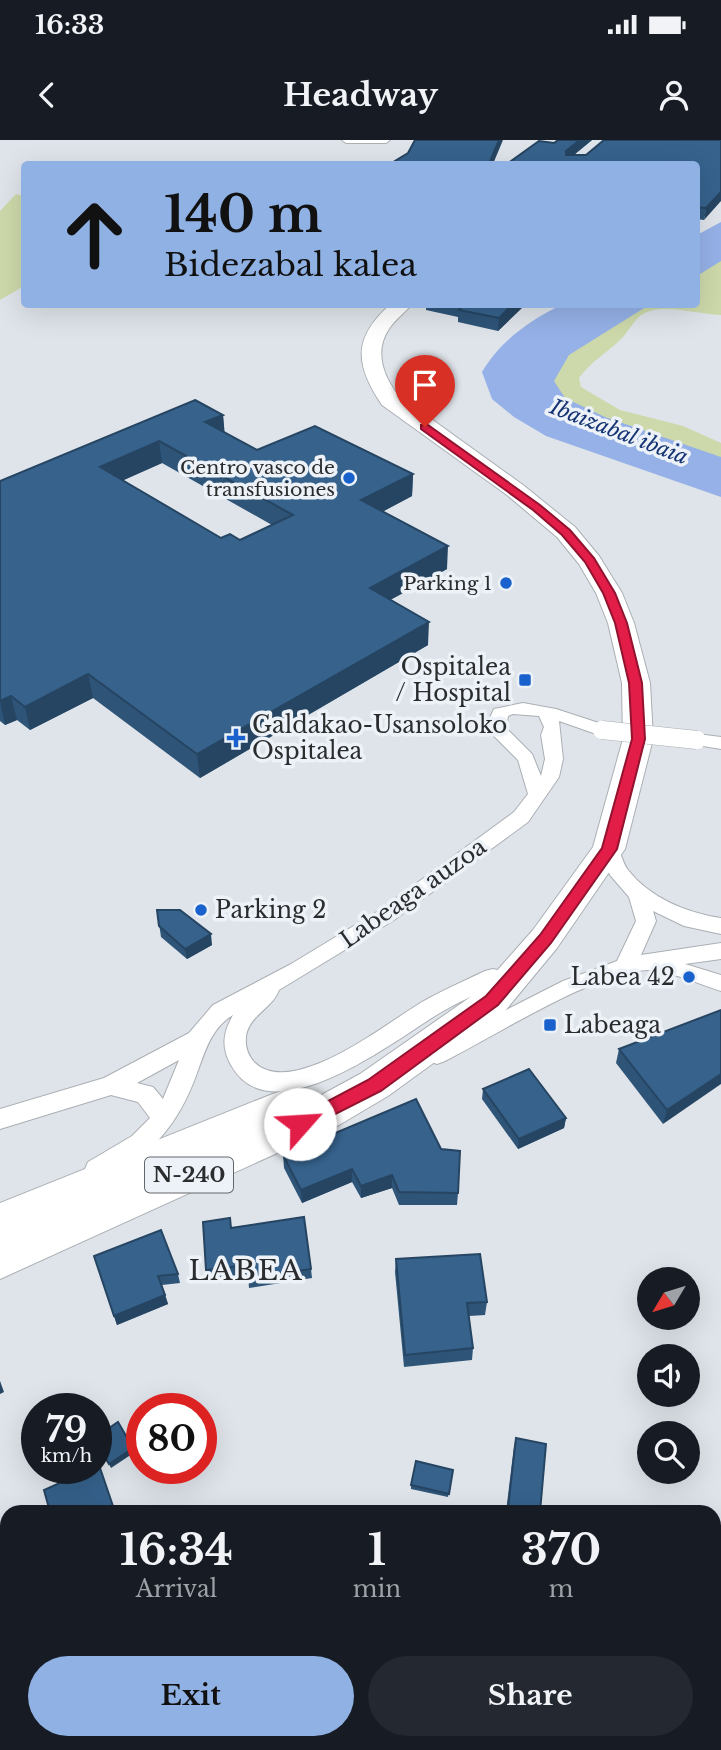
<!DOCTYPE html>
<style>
:root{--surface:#171b24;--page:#242831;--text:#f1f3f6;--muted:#9ea1a6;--accent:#90b1e3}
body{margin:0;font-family:"Libre Baskerville",serif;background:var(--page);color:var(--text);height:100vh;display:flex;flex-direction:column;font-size:26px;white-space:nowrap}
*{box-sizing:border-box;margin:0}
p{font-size:23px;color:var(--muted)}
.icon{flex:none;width:38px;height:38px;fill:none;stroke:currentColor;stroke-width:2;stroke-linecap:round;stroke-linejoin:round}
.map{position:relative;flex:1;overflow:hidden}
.details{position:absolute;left:0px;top:1365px;width:721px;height:245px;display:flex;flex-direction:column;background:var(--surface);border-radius:21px 21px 0 0;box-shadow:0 7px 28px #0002}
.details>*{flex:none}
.banner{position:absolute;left:21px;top:21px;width:679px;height:147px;border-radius:7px;box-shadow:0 7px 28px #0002;background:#90b1e3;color:#111;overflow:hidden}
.needle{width:46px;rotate:232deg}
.tools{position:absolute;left:637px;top:1127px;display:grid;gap:14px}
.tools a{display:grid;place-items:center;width:63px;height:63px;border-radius:50%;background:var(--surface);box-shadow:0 7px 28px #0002;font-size:35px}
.speed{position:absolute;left:21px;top:1253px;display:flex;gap:14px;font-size:35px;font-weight:700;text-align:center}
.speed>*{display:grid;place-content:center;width:91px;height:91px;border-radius:50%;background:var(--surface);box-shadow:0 7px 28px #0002;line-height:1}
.speed small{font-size:18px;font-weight:400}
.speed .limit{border:10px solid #d22;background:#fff;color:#111}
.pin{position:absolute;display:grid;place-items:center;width:60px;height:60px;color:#fff;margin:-72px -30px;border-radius:50% 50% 50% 0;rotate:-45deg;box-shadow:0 0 7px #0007}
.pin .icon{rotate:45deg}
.me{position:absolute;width:77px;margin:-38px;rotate:64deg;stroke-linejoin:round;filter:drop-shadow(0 0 5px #0008)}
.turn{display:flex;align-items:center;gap:24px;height:147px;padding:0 28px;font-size:32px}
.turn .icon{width:91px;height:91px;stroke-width:2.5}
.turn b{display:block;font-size:49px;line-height:60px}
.eta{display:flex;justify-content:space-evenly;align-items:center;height:119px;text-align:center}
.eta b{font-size:42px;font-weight:700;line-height:49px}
.primary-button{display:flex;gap:14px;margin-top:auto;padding:14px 28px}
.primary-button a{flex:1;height:80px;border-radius:42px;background:var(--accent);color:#111;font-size:28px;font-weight:700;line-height:80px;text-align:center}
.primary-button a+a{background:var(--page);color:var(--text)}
.status{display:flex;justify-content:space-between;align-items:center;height:49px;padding:0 35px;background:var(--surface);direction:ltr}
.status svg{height:19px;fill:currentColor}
header{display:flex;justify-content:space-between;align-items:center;height:91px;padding:0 28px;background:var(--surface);font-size:32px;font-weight:700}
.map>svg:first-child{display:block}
.green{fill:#cdd9aa}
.water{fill:#95b1e7}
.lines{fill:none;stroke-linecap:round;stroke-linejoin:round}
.minor-casing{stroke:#aaafb4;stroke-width:2}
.trunk-casing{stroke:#aaafb4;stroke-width:2}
.minor{fill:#fff;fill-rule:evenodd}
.trunk{fill:#fff;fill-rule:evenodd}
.minor-bridge-casing{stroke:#aaafb4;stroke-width:19;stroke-linecap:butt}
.minor-bridge{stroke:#fff;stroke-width:18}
.wall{fill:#2e5478;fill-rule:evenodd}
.shaded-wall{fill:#264562}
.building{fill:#36628c;stroke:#264562;stroke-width:2;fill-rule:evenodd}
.route{fill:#e11d48;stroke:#92132f;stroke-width:2}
.poi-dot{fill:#1961cc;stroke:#ecf2f7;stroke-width:2.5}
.labels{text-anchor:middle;stroke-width:7;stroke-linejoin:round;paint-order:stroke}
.far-poi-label{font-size:19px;fill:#2a2c2e;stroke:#ecf2f7;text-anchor:end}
.far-water-label{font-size:21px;font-style:italic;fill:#173574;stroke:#ecf2f7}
.shield{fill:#ecf2f7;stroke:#64676a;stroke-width:2}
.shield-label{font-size:21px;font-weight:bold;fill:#2a2c2e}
.poi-label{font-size:23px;fill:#2a2c2e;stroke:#ecf2f7;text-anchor:start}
.street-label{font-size:23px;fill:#2a2c2e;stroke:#ecf2f7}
.near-neighbourhood-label{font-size:28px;letter-spacing:2px;fill:#2a2c2e;stroke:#ecf2f7}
</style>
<div class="status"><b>16:33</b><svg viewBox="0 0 49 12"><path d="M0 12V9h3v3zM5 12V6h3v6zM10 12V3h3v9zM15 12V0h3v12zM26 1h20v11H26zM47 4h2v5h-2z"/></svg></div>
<header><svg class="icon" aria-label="back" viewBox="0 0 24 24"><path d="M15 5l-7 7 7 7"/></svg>Headway<svg class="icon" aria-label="person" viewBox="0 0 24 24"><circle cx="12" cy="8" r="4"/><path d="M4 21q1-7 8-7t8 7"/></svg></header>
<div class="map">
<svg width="721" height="1610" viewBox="0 0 721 1610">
<rect width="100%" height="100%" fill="#dfe4ea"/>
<!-- green -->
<g class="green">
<polygon points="16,54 24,56 24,146 0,160 0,71"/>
<path d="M721,101V175C699,175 659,161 640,176C632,183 627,194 619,201C604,215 593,220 579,238L581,247L620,270L683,286L721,303V342L503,261L599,165L696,164L697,112Z"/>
</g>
<!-- water -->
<g class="water">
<polygon points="721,82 721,121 697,136 697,95"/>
<path d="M561,165H649L569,215L554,241L565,258L605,277L721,317V357L546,296L514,277L492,259L482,232C500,201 529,181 561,165Z"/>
</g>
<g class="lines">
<defs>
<g id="minor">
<polygon points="342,0 390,0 386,3 346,3"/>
<path d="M523,563L556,569L608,586L611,590L602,596L559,581L563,619L559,637L528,682L394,780L279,850C273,868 248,876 246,897C245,907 248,915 254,922C292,960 388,882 422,862C443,850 464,841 485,831L493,829L501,831L504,837L501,843C479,853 458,862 438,874C395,900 271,998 231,925C221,907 223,893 233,875C211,888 205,912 197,933C179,984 149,1021 97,1040L88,1036L85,1029L88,1022L132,996L150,978L138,962L111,955L0,989V969L104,938L189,893L213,865L291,824L380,770L514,672L528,654L518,620L492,594L487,584L494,569ZM513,574L539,576L544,587L541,595L545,619L541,636L532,614L506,588L508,576ZM179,920L163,959L153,947L137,943Z"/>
<polygon points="697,594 721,597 721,609 691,604 688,600 691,596"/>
<path d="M609,702L616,704C621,712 622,722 628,730C650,758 687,773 721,778V794L684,786L653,771L656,781L641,815L721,803V819L685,824L721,835V851C705,846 664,829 650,830C597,830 495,896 445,921L437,924L429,921L426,915L429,909L563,841L617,821L636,781L629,757L610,735L599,709L602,704Z"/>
</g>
<path id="trunk" d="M391,164H412C405,173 395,179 389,189C374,211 383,236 398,255L523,345L575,387L599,416L622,453L634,483L650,543L653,599L625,709L557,808L505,871L388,956L339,985L0,1139V1063L270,955L284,950L298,955L303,965L360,934L479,851L533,790L593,707L623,599L622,543L608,483L596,453L579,424L557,397L507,355L382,265C355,225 352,198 391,164Z"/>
</defs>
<!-- minor casing -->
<use href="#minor" class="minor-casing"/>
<!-- trunk casing -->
<use href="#trunk" class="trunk-casing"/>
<!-- minor -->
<use href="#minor" class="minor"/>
<!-- trunk -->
<use href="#trunk" class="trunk"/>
<defs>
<polyline id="minor-bridge" points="602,590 697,600"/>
</defs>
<!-- minor-bridge casing -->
<use href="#minor-bridge" class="minor-bridge-casing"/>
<!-- minor-bridge -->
<use href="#minor-bridge" class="minor-bridge"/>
</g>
<!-- wall -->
<g class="wall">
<polygon points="558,0 592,0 574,15 586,15 721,0 704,80 696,79 696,24 507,24 554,3"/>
<polygon points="426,164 526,164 498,191 458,182 458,177 426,170"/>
<path d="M223,275L224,292L257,310L413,334L412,356L382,372L447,429L390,460L428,505L200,638L93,558L30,590L17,580L5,585L0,581V341ZM162,323L272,385L240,400L221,398L123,340Z"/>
<polygon points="157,770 212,805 187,819 161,797"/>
<polygon points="721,870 663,984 616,923 619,909"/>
<polygon points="483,949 566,978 564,988 518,1009 482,959"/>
<polygon points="416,959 458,1053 457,1065 399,1065 392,1048 361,1058 352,1042 302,1063 284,1028 283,1015"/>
<polygon points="231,1088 311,1129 312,1138 249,1148 248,1134 208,1139 206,1130"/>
<polygon points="94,1116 178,1134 180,1143 162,1145 168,1164 117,1185"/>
<polygon points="396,1119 487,1162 485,1175 469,1176 473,1208 472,1220 404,1227 395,1132"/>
<polygon points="516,1298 540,1372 506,1372 514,1306"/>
<polygon points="453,1330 448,1357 411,1349 411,1345"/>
</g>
<!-- shaded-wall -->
<g class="shaded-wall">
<polygon points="499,0 503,0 493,24 489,24"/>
<polygon points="580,0 592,0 565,22 566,11"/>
<polygon points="721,52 721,61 704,80 706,68"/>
<polygon points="513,164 526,164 498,191 499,178"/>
<polygon points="223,275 225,296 205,282"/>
<polygon points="159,301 162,323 104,349 100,327"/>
<polygon points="413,334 412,356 361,383 361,360"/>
<polygon points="448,406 447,429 370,471 370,448"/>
<polygon points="429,482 428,505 200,638 197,614"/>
<polygon points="88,534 93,558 30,590 25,567"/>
<polygon points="11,556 17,580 5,585 0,561"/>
<polygon points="211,794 212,805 187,819 185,809"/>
<polygon points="721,934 721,944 663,984 667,970"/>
<polygon points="566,978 564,988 518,1009 519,999"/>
<polygon points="352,1029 352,1042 302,1063 301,1050"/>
<polygon points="392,1035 392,1048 361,1058 361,1046"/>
<polygon points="165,1155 168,1164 117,1185 114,1176"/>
<polygon points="0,1241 4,1252 0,1254"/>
<polygon points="133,1308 135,1312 111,1328 109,1324"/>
</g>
<!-- building -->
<g class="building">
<polygon points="415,0 499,0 489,24 390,24 408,13"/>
<polygon points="558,0 580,0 566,11 566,15 586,15 604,0 721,0 721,52 706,68 696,67 696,24 507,24 539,1 554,3"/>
<polygon points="462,164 513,164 499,178 459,170 464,165"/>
<path d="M195,260L223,275L205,282L257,310L315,286L413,334L361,360L448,406L370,448L429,482L197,614L88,534L25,567L11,556L0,561V341ZM159,301L293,375L240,400L230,394L221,398L100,327Z"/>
<polygon points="157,770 180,770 211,794 185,809 159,786"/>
<polygon points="721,870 721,934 667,970 619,909"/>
<polygon points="529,929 566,978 519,999 483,949"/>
<polygon points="416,959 441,1009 460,1011 458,1053 399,1052 392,1035 361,1046 352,1029 301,1050 283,1015"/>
<polygon points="304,1077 311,1129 248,1138 247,1125 206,1130 203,1082 230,1078 231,1088"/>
<polygon points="161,1090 178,1134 158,1136 165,1155 114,1176 94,1116"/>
<polygon points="480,1114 487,1162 467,1163 473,1208 405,1215 396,1119"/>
<polygon points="118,1282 133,1308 109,1324 96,1303 96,1297"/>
<polygon points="516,1298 546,1304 540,1372 525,1372 508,1368"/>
<polygon points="416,1321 453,1330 449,1354 411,1345"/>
<polygon points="99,1325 115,1372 50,1372 44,1350 93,1328 96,1328 96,1327"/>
</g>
<!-- route -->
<polygon class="route" points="421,285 428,285 540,365 570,390 594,418 615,453 627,483 642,543 645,599 617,709 551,803 498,865 381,951 300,992 294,990 291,984 294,979 368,940 486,856 540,795 602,708 632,599 629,543 615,483 603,453 585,422 562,395 533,370 421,289"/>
<!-- markers -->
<g class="poi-dot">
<circle cx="349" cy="338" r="7"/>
<circle cx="506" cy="443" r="7"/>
<rect x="518" y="533" width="14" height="14" rx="3.5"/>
<path d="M232.5 587.5h7v7h7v7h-7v7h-7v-7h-7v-7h7z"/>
<circle cx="201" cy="770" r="7"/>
<circle cx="689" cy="837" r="7"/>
<rect x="543" y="878" width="14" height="14" rx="3.5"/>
</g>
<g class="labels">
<!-- far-poi labels -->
<g class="far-poi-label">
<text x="335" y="334">Centro vasco de<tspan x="335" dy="22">transfusiones</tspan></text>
<text x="492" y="450">Parking 1</text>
</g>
<!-- far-water labels -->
<g class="far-water-label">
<text transform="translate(619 292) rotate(21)" y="7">Ibaizabal ibaia</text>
</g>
<!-- shield labels -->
<rect class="shield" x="145" y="1017.5" width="88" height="35" rx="5"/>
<g class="shield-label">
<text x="189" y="1042">N-240</text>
</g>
<!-- poi labels -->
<g class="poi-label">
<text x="511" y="535" text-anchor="end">Ospitalea<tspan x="511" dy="26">/ Hospital</tspan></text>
<text x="252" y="593">Galdakao-Usansoloko<tspan x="252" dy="26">Ospitalea</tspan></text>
<text x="215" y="778">Parking 2</text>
<text x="675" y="845" text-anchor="end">Labea 42</text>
<text x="564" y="893">Labeaga</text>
</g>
<!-- street labels -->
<g class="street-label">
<text transform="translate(413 753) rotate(-35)" y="8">Labeaga auzoa</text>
</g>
<!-- near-neighbourhood labels -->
<g class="near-neighbourhood-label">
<text x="246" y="1140">LABEA</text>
</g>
</g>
</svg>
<div class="tools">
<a><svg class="needle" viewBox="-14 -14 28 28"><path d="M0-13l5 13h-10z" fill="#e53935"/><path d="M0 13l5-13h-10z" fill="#9ea1a6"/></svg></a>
<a><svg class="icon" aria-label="sound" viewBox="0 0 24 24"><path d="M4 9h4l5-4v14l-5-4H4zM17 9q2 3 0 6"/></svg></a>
<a><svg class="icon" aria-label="search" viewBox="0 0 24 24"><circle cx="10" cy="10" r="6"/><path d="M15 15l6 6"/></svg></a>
</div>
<div class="speed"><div>79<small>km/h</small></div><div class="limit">80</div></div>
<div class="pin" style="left:425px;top:287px;background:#d93025"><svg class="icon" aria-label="arrive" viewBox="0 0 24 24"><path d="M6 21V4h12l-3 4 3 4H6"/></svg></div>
<svg class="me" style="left:300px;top:984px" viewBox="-20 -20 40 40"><circle r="19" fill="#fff"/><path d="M0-13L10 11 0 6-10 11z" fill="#e11d48"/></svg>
<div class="banner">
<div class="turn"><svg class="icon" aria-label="ahead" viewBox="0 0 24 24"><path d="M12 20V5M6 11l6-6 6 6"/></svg><div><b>140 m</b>Bidezabal kalea</div></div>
</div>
<section class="details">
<div class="eta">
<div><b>16:34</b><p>Arrival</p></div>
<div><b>1</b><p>min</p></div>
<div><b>370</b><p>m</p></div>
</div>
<div class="primary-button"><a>Exit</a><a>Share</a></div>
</section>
</div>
